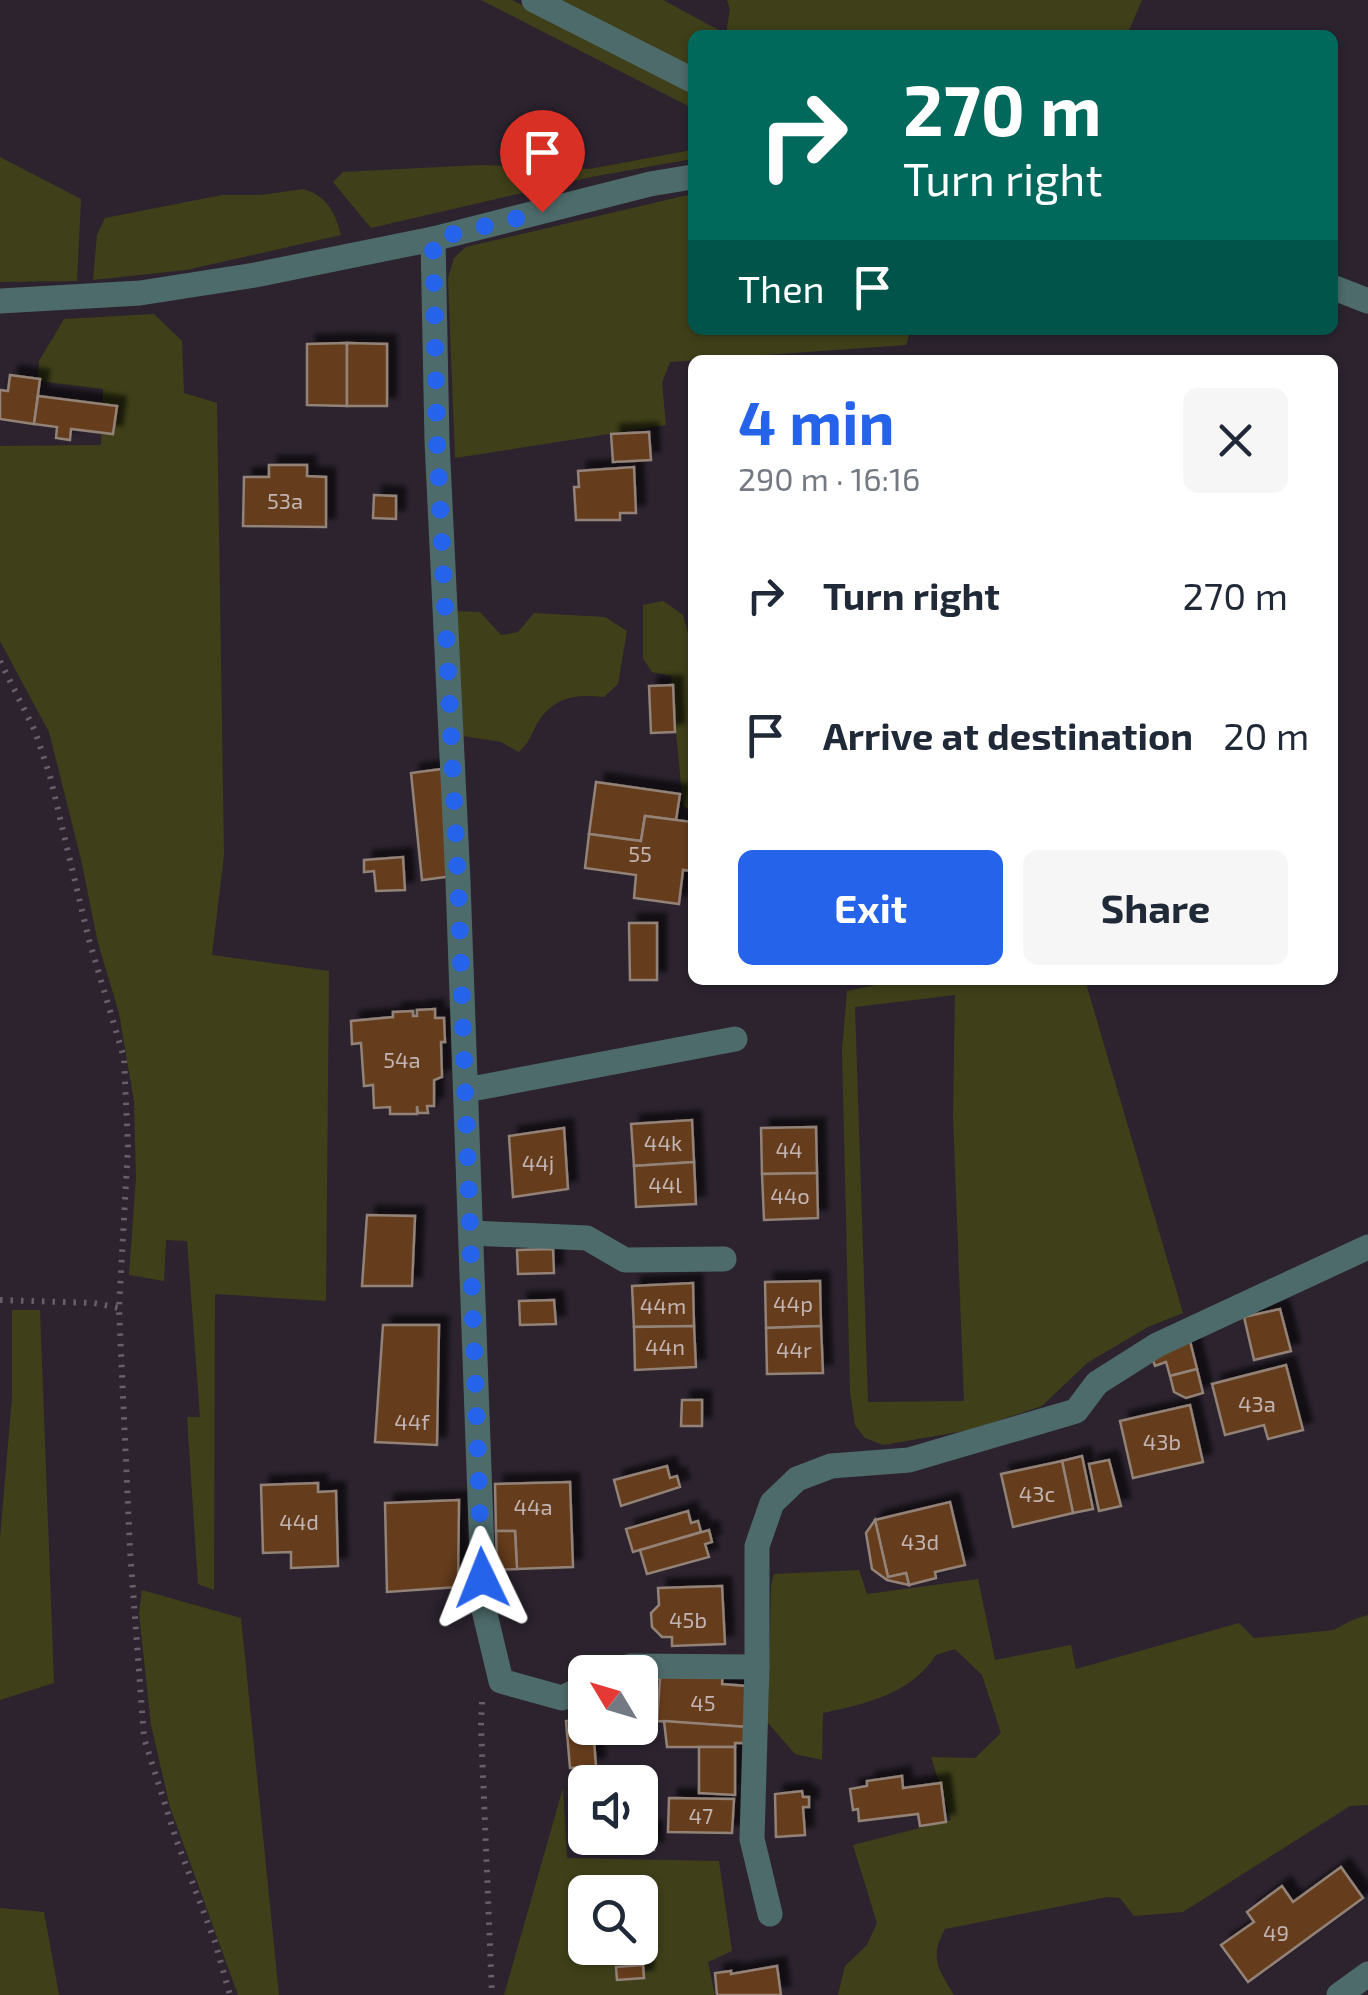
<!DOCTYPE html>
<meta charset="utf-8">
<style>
:root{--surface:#fff;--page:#f6f6f7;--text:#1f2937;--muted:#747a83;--accent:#2563eb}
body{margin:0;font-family:"Exo 2",sans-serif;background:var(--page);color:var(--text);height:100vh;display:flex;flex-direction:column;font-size:38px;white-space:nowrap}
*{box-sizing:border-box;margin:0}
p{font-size:32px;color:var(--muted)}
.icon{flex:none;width:55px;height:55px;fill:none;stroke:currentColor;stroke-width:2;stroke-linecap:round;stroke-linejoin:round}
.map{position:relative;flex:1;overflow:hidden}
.side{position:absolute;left:688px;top:355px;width:650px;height:630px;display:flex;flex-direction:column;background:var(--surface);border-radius:15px;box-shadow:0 2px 8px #0004}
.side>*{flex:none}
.hud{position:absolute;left:688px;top:30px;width:650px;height:305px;border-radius:15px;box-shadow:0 2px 8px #0004;background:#00695c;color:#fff;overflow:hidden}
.needle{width:65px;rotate:308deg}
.tools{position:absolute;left:568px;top:1655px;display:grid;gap:20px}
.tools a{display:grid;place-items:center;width:90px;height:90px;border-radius:15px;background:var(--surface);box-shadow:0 2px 8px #0004;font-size:50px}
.pin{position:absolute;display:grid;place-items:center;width:85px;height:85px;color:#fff;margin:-102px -42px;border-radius:50% 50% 50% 0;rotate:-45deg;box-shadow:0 0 10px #0007}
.pin .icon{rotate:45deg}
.me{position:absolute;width:110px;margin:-55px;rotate:358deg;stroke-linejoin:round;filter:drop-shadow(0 0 8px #0008)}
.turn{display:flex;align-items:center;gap:35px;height:210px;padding:0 50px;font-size:45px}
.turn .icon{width:130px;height:130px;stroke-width:2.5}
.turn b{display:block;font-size:70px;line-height:85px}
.then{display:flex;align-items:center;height:95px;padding:0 50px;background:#0003;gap:20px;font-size:38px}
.round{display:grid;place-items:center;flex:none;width:105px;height:105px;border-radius:15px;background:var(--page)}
.summary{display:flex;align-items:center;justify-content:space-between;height:170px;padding:0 50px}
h1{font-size:60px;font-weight:700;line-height:75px;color:var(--accent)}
.primary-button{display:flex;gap:20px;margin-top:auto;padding:20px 50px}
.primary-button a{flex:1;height:115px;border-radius:15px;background:var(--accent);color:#fff;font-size:40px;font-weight:700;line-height:115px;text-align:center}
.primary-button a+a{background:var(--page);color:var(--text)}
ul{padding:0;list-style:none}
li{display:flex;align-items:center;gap:30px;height:140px;padding:0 50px}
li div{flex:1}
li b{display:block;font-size:38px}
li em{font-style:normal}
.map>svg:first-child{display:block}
.green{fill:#3f4019;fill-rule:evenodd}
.building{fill:#663d1c;stroke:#928277;stroke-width:2.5;filter:url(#shadow)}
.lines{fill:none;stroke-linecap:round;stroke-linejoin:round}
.path{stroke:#675f6a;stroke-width:6;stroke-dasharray:2.5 8;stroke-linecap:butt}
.minor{stroke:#4e6b6b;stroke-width:25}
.route{stroke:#2563eb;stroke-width:18;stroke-dasharray:0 32.4}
.labels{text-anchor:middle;stroke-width:8;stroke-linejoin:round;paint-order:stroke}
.number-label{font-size:22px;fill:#c2b4b2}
</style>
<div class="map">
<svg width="1368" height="1995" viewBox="0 0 1368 1995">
<defs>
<filter id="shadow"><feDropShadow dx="9" dy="-9" stdDeviation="2.5" flood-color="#0009"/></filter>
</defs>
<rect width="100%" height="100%" fill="#2c232f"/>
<!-- green -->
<g class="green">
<polygon points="481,0 512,0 692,93 692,108"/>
<polygon points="557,0 663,0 726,34 730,9 727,0 1142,0 1127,35 692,35 692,70"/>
<polygon points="692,150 692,159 591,177 371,228 333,182 343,172 480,165 589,169"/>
<polygon points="0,157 81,199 77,281 0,282"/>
<path d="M303,189C327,196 335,212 341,235L186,270L93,280L97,235L105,218L222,195H261Z"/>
<polygon points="692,194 692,330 911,330 906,345 670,362 662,383 666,425 455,458 448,278 454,258 466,247"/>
<polygon points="154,314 182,341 184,393 217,403 224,855 212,955 329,971 326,1301 215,1294 214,1590 198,1584 187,1417 200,1417 187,1241 166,1240 164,1281 129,1275 136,1177 134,1101 119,1013 98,943 81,859 49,732 0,641 0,446 101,445 103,389 38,381 39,361 64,319"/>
<polygon points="663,601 683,615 692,647 692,809 683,807 671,676 652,672 643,658 643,605"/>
<path d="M455,611L480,612L501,635L518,632L534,613L605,617L627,631L618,684L604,697C579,694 556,696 540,719C531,732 532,740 519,752L501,742L463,736Z"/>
<path d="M899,980H1085L1183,1313L1148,1327L1087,1363L1042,1406L970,1430L883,1445L865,1438L855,1425L850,1392L842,1049L847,991ZM955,995L953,1117L964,1401L868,1402L855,1007Z"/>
<polygon points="12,1310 40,1310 54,1683 0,1700 0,1538 12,1398"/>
<path d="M859,1570L867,1594L978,1579L995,1660L1071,1645L1076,1669L1239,1623L1254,1638L1334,1630L1352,1620L1368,1615V1805L1350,1806L1183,1912L1134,1916L1120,1898L1107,1897L945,1929C929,1958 938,1968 954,1995H838L845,1966L867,1945L877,1923L853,1845L951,1820L931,1757L975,1758L1001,1733L982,1675L955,1649L936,1655C911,1694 865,1704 823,1713L822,1760L795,1754L768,1723L771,1586L774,1574Z"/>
<polygon points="142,1590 241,1618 279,1995 238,1995 170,1807 151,1725 139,1613"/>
<path d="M563,1788L567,1858L719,1861L732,1951L708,1962L715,1995H504ZM585,1892H640V1948H585Z"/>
<polygon points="0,1908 44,1912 59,1995 0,1995"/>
</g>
<!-- building -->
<g class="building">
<polygon points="347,343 347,406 307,405 307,344"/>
<polygon points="347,343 387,344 387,406 347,406"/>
<polygon points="10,375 40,379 34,424 0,419 0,390 8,391"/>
<polygon points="38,396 117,406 113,434 71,429 70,440 56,438 57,427 34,424"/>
<polygon points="649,432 651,460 613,462 611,434"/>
<polygon points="269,465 307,465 307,476 326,477 326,527 243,526 244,477 269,477"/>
<polygon points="634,467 636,513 620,513 620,520 576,520 574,487 579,487 578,471"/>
<polygon points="374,495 396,496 396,519 373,518"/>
<polygon points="673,685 675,732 651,733 649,686"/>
<polygon points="442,769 454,876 422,880 411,773"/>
<polygon points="596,782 680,794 676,820 645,816 641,841 589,834"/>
<polygon points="645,816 692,822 692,871 683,870 679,904 634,898 636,875 585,868 589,834 641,841"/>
<polygon points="403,857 405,890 376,891 374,871 364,872 364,860"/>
<polygon points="629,923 657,923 657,980 630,980"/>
<polygon points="435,1009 435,1018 444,1018 445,1042 441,1042 442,1077 434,1080 434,1106 427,1106 428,1113 418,1113 417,1106 417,1114 390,1114 390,1107 374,1108 373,1085 364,1086 361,1043 352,1044 351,1021 393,1017 393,1012 413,1011 413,1016 417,1016 417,1010"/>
<polygon points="692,1120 694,1162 634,1166 631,1124"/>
<polygon points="816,1127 817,1173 762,1174 761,1128"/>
<polygon points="564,1128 568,1189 513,1197 509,1136"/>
<polygon points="694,1162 696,1204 636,1207 634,1166"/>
<polygon points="817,1173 818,1218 764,1220 762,1174"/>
<polygon points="367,1215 415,1216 412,1286 362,1286"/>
<polygon points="553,1249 554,1273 518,1274 517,1250"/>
<polygon points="820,1281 821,1326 766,1328 765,1282"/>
<polygon points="693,1283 694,1326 634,1327 632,1286"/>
<polygon points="554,1300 556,1324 520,1325 519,1301"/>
<polygon points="1280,1309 1291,1351 1254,1360 1244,1317"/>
<polygon points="383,1325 439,1325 437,1445 375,1442"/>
<polygon points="694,1326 696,1367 635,1370 634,1327"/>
<polygon points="821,1326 823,1373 767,1374 766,1328"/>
<polygon points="1189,1337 1197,1369 1170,1376 1166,1362 1155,1366 1151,1355"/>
<polygon points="1286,1365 1303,1430 1268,1439 1264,1425 1225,1435 1212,1384"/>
<polygon points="1197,1369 1203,1393 1186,1398 1174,1392 1170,1376"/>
<polygon points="682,1400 702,1400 702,1426 681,1426"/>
<polygon points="1190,1405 1203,1462 1133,1478 1120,1421"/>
<polygon points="1082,1456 1093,1509 1073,1513 1062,1461"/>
<polygon points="1109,1460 1121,1506 1099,1511 1089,1464"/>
<polygon points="1062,1461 1073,1513 1013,1527 1001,1474"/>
<polygon points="667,1466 670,1478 677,1476 680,1487 621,1506 614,1480"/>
<polygon points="570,1482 573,1567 517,1569 515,1531 496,1531 495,1484"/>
<polygon points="318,1483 318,1492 336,1491 338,1566 291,1568 291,1552 263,1553 261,1485"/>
<polygon points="459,1500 458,1587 387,1592 385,1503"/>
<polygon points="950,1502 965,1565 935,1572 936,1578 909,1585 906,1573 888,1577 875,1520"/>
<polygon points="688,1511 691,1523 698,1521 701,1532 633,1552 626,1529"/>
<polygon points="875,1520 888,1577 906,1573 909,1585 887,1580 872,1569 866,1533"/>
<polygon points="709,1530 712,1542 705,1544 709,1557 647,1574 640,1550"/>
<polygon points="496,1531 515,1531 517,1569 497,1570"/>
<polygon points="722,1586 725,1644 672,1646 672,1637 662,1637 652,1627 651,1613 659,1605 658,1588"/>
<polygon points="723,1671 722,1684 746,1686 747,1727 657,1721 660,1679 656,1679 657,1674"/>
<polygon points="585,1719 585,1728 593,1728 596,1766 570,1768 566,1721"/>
<polygon points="664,1721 747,1727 748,1743 735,1743 735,1747 667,1747"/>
<polygon points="699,1747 735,1747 735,1795 699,1793"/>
<polygon points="902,1776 903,1788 941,1783 946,1822 920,1826 918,1814 859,1821 858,1809 853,1810 850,1789 867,1786 867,1781"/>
<polygon points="802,1791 803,1797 809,1797 809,1807 803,1807 805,1835 776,1837 775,1794"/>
<polygon points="669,1798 734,1799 732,1833 668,1832"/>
<polygon points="640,1811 646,1811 646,1830 653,1830 654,1850 598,1850 598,1838 640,1838"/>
<polygon points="1341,1867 1363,1898 1248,1982 1221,1945 1254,1922 1247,1912 1282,1886 1293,1902"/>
<polygon points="643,1965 644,1978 617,1980 616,1967"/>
<polygon points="777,1966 781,1995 717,1995 715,1973 731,1971 731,1974"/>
</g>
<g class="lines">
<!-- path -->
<g class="path">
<polyline points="0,661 35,731 50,776 89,940 124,1058 128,1147 119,1308 130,1550 144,1738 176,1839 215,1942 230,1995"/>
<polyline points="0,1300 94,1303 119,1308"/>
<polyline points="482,1702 481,1726 492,1995"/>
</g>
<!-- minor -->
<g class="minor">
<polyline points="534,0 692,80"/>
<polyline points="433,239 437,441 458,882 484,1610 501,1681 562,1698 585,1687"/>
<polyline points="1332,287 1368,301"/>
<polyline points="0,301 140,293 255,275 433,239 650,184 692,177"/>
<polyline points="466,1090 735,1039"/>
<polyline points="471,1233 587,1238 625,1260 724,1259"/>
<polyline points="757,1667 752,1839 770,1914"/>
<polyline points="616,1672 630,1666 757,1667 757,1546 772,1503 797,1479 831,1466 909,1460 1076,1411 1097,1383 1157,1345 1368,1247"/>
<polyline points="1339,1995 1368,1974"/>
</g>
</g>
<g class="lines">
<!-- route -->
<polyline class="route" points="482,1578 458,882 437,441 433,239 542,212"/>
</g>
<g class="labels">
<!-- number labels -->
<g class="number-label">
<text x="285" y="509">53a</text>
<text x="640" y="862">55</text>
<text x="402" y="1068">54a</text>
<text x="663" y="1151">44k</text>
<text x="789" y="1158">44</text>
<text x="538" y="1171">44j</text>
<text x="665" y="1193">44l</text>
<text x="790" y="1204">44o</text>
<text x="793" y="1312">44p</text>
<text x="663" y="1314">44m</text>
<text x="665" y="1355">44n</text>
<text x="794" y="1358">44r</text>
<text x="1257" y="1412">43a</text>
<text x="412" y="1430">44f</text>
<text x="1162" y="1450">43b</text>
<text x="1037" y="1502">43c</text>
<text x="533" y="1515">44a</text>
<text x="299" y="1530">44d</text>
<text x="920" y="1550">43d</text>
<text x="688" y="1628">45b</text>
<text x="703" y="1711">45</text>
<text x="701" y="1824">47</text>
<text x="1276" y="1941">49</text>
</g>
</g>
</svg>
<div class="tools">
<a><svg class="needle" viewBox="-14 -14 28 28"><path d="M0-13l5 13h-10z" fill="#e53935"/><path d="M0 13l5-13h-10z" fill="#747a83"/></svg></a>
<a><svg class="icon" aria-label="sound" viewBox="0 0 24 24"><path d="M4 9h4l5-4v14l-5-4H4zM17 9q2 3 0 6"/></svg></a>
<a><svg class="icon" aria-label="search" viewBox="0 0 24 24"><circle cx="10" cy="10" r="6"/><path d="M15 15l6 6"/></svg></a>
</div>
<div class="pin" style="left:542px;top:212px;background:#d93025"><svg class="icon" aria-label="arrive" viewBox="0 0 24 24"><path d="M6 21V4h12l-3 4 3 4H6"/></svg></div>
<svg class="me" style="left:482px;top:1578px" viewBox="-20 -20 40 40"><path d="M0-17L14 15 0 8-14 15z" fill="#2563eb" stroke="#fff" stroke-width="4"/></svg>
<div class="hud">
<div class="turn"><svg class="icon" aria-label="right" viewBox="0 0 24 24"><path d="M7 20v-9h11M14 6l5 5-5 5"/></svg><div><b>270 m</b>Turn right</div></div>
<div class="then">Then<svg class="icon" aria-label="arrive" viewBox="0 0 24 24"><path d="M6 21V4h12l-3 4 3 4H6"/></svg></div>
</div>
<section class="side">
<div class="summary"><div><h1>4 min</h1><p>290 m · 16:16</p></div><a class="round"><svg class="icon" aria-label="close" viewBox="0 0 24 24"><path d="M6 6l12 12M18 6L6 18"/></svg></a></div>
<ul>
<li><svg class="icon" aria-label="right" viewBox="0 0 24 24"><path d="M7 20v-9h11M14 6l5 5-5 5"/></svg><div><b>Turn right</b></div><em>270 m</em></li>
<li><svg class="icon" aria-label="arrive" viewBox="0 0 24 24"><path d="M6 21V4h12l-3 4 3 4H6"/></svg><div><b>Arrive at destination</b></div><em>20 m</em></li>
</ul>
<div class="primary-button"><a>Exit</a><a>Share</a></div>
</section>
</div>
